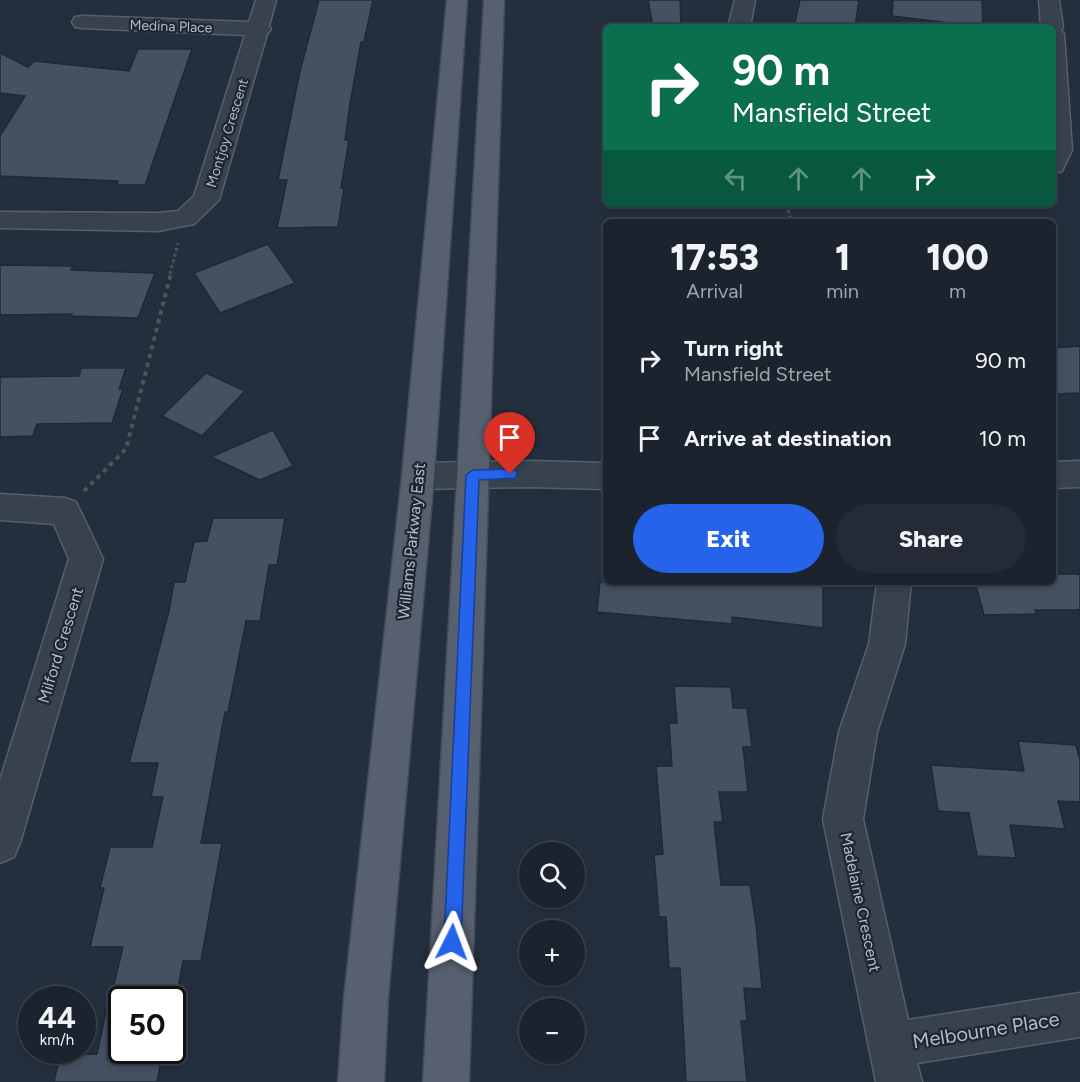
<!DOCTYPE html>
<meta charset="utf-8">
<style>
:root{--surface:#1b232e;--page:#242b36;--text:#f1f3f6;--muted:#a0a4aa;--line:#39404a;--accent:#2563eb}
body{margin:0;font-family:Figtree,sans-serif;background:var(--page);color:var(--text);height:100vh;display:flex;flex-direction:column;font-size:22px;white-space:nowrap}
*{box-sizing:border-box;margin:0}
p{font-size:20px;color:var(--muted)}
.icon{flex:none;width:33px;height:33px;fill:none;stroke:currentColor;stroke-width:2;stroke-linecap:round;stroke-linejoin:round}
.map{position:relative;flex:1;overflow:hidden}
.side{position:absolute;left:603px;top:219px;width:453px;height:366px;display:flex;flex-direction:column;background:var(--surface);border-radius:9px;box-shadow:0 3px 9px #0003,0 0 0 2px var(--line)}
.side>*{flex:none}
.hud{position:absolute;left:603px;top:24px;width:453px;height:183px;border-radius:9px;box-shadow:0 3px 9px #0003,0 0 0 2px var(--line);background:#0b6e4f;color:#fff;overflow:hidden}
.tools{position:absolute;left:519px;top:842px;display:grid;gap:12px}
.tools a{display:grid;place-items:center;width:66px;height:66px;border-radius:50%;background:var(--surface);box-shadow:0 3px 9px #0003,0 0 0 2px var(--line);font-size:30px}
.speed{position:absolute;left:18px;top:986px;display:flex;gap:12px;font-size:30px;font-weight:700;text-align:center}
.speed>*{display:grid;place-content:center;width:78px;height:78px;border-radius:50%;background:var(--surface);box-shadow:0 3px 9px #0003,0 0 0 2px var(--line);line-height:1}
.speed small{font-size:15px;font-weight:400}
.speed .limit{border:3px solid #111;border-radius:9px;background:#fff;color:#111}
.pin{position:absolute;display:grid;place-items:center;width:51px;height:51px;color:#fff;margin:-62px -26px;border-radius:50% 50% 50% 0;rotate:-45deg;box-shadow:0 0 6px #0007}
.pin .icon{rotate:45deg}
.me{position:absolute;width:66px;margin:-33px;rotate:3deg;stroke-linejoin:round;filter:drop-shadow(0 0 4px #0008)}
.turn{display:flex;align-items:center;gap:21px;height:126px;padding:0 30px;font-size:27px}
.turn .icon{width:78px;height:78px;stroke-width:2.5}
.turn b{display:block;font-size:42px;line-height:51px}
.lanes{display:flex;align-items:center;height:57px;padding:0 30px;background:#0003;justify-content:center;gap:30px;direction:ltr}
.lanes .off{opacity:.35}
.eta{display:flex;justify-content:space-evenly;align-items:center;height:102px;text-align:center}
.eta b{font-size:36px;font-weight:800;line-height:42px}
.action{display:flex;gap:12px;margin-top:auto;padding:12px 30px}
.action a{flex:1;height:69px;border-radius:36px;background:var(--accent);color:#fff;font-size:24px;font-weight:800;line-height:69px;text-align:center}
.action a+a{background:var(--page);color:var(--text)}
ul{padding:0;list-style:none}
li{display:flex;align-items:center;gap:18px;height:78px;padding:0 30px}
li div{flex:1}
li b{display:block;font-size:22px}
li em{font-style:normal}
.map>svg:first-child{display:block}
.building{fill:#455162;stroke:#1f2835;stroke-width:1.5}
.lines{fill:none;stroke-linecap:round;stroke-linejoin:round}
.minor-casing{stroke:#565f6c;stroke-width:3}
.major-casing{stroke:#414a57;stroke-width:3}
.path-far1{stroke:#44595c;stroke-width:3;stroke-dasharray:3 3;stroke-linecap:butt}
.path{stroke:#44595c;stroke-width:4;stroke-dasharray:4.5 4.5;stroke-linecap:butt}
.minor{fill:#38414e;fill-rule:evenodd}
.major{fill:#56606e;fill-rule:evenodd}
.route{fill:#2563eb;stroke:#184099;stroke-width:1.5}
.labels{text-anchor:middle;stroke-width:4.5;stroke-linejoin:round;paint-order:stroke}
.far-street-label{font-size:14px;fill:#b4bcc9;stroke:#1d2633}
.street-label{font-size:16px;fill:#b4bcc9;stroke:#1d2633}
.near-street-label{font-size:20px;fill:#b4bcc9;stroke:#1d2633}
</style>
<div class="map">
<svg width="1080" height="1082" viewBox="0 0 1080 1082">
<rect width="100%" height="100%" fill="#242f3e"/>
<!-- building -->
<g class="building">
<polygon points="319,0 373,0 364,42 361,42 350,104 345,140 349,140 341,188 344,188 338,227 277,228 287,180 278,180 300,71"/>
<polygon points="648,0 680,0 681,27 653,27"/>
<polygon points="800,0 859,0 855,27 794,27"/>
<polygon points="893,0 982,0 983,27 892,16"/>
<polygon points="138,49 192,49 145,185 117,185 118,181 0,176 0,136 25,96 0,93 0,53 28,67 34,61 129,71"/>
<polygon points="268,244 295,283 220,313 194,273"/>
<polygon points="0,265 73,266 71,270 155,273 138,318 71,316 72,314 0,315"/>
<polygon points="1080,346 1080,393 1053,394 1053,348"/>
<polygon points="81,368 126,368 119,389 123,389 112,423 37,424 33,436 0,437 0,377 79,376"/>
<polygon points="206,373 245,391 202,436 162,416"/>
<polygon points="273,430 293,466 260,480 211,457"/>
<polygon points="213,518 285,518 277,565 269,565 260,621 246,621 228,712 225,712 201,843 222,843 201,961 183,961 178,989 113,988 123,947 90,947 104,888 100,888 110,847 152,847 163,797 151,797 158,763 129,763 169,611 174,582 185,582 194,542 207,541"/>
<polygon points="1053,574 1080,574 1080,610 1035,610 1037,614 984,615 975,582 1053,582"/>
<polygon points="600,582 823,582 823,628 732,617 732,624 597,612"/>
<polygon points="674,686 731,687 733,708 747,708 752,747 743,747 748,792 719,792 723,822 714,822 721,885 750,885 756,924 762,989 744,988 747,1021 741,1021 747,1082 686,1082 680,968 669,968 666,917 659,917 654,855 663,854 656,766 672,766 669,723 677,723"/>
<polygon points="1018,741 1076,745 1080,760 1080,802 1058,801 1065,829 1010,825 1016,858 977,856 969,813 938,811 931,765 1024,771"/>
<polygon points="109,997 122,998 122,1050 163,1050 157,1082 54,1082 60,1055 97,1054"/>
</g>
<g class="lines">
<defs>
<g id="minor">
<polygon points="256,0 276,0 269,26 271,29 267,34 219,200 194,224 158,231 0,228 0,212 158,213 178,211 194,196 245,35 83,28 75,27 72,22 75,17 83,16 249,22"/>
<polygon points="735,0 755,0 750,27 728,27"/>
<polygon points="1039,0 1059,0 1063,27 1061,30 1064,34 1072,150 1062,171 1053,174 1053,27 1041,27"/>
<polygon points="530,461 606,463 606,489 530,487 418,489 407,485 402,476 407,467 418,463"/>
<polygon points="1080,461 1080,487 1053,488 1053,462"/>
<polygon points="0,494 65,498 76,502 103,559 20,843 14,857 0,863 0,780 69,559 54,524 0,520"/>
<polygon points="877,582 911,582 905,644 877,732 863,819 908,1020 1080,993 1080,1037 917,1063 922,1082 876,1082 823,819 839,732 869,644"/>
</g>
<g id="major">
<polygon points="447,0 467,0 434,476 388,998 384,1082 338,1082 344,998 402,476"/>
<polygon points="484,0 504,0 469,1082 423,1082"/>
</g>
</defs>
<!-- minor casing -->
<use href="#minor" class="minor-casing"/>
<!-- major casing -->
<use href="#major" class="major-casing"/>
<!-- path-far1 -->
<g class="path-far1">
<polyline points="787,204 791,222"/>
<polyline points="170,274 178,243"/>
</g>
<!-- path -->
<polyline class="path" points="84,491 126,449 171,273"/>
<!-- minor -->
<use href="#minor" class="minor"/>
<!-- major -->
<use href="#major" class="major"/>
</g>
<!-- route -->
<polygon class="route" points="510,469 515,470 517,474 515,478 479,480 461,942 458,948 452,951 446,948 444,942 466,475 473,470"/>
<g class="labels">
<!-- far-street labels -->
<g class="far-street-label">
<text transform="translate(171 26) rotate(2)" y="5">Medina Place</text>
<text transform="translate(227 133) rotate(-73)" y="5">Montjoy Crescent</text>
</g>
<!-- street labels -->
<g class="street-label">
<text transform="translate(411 541) rotate(-84)" y="6">Williams Parkway East</text>
<text transform="translate(60 645) rotate(-73)" y="6">Milford Crescent</text>
<text transform="translate(861 902) rotate(78)" y="6">Madelaine Crescent</text>
</g>
<!-- near-street labels -->
<g class="near-street-label">
<text transform="translate(986 1030) rotate(-9)" y="7">Melbourne Place</text>
</g>
</g>
</svg>
<div class="tools">
<a><svg class="icon" aria-label="search" viewBox="0 0 24 24"><circle cx="10" cy="10" r="6"/><path d="M15 15l6 6"/></svg></a>
<a>+</a>
<a>−</a>
</div>
<div class="speed"><div>44<small>km/h</small></div><div class="limit">50</div></div>
<div class="pin" style="left:510px;top:474px;background:#d93025"><svg class="icon" aria-label="arrive" viewBox="0 0 24 24"><path d="M6 21V4h12l-3 4 3 4H6"/></svg></div>
<svg class="me" style="left:452px;top:942px" viewBox="-20 -20 40 40"><path d="M0-17L14 15 0 8-14 15z" fill="#2563eb" stroke="#fff" stroke-width="4"/></svg>
<div class="hud">
<div class="turn"><svg class="icon" aria-label="right" viewBox="0 0 24 24"><path d="M7 20v-9h11M14 6l5 5-5 5"/></svg><div><b>90 m</b>Mansfield Street</div></div>
<div class="lanes"><svg class="icon off" aria-label="left" viewBox="0 0 24 24"><path d="M17 20v-9H6M10 6l-5 5 5 5"/></svg><svg class="icon off" aria-label="ahead" viewBox="0 0 24 24"><path d="M12 20V5M6 11l6-6 6 6"/></svg><svg class="icon off" aria-label="ahead" viewBox="0 0 24 24"><path d="M12 20V5M6 11l6-6 6 6"/></svg><svg class="icon" aria-label="right" viewBox="0 0 24 24"><path d="M7 20v-9h11M14 6l5 5-5 5"/></svg></div>
</div>
<section class="side">
<div class="eta">
<div><b>17:53</b><p>Arrival</p></div>
<div><b>1</b><p>min</p></div>
<div><b>100</b><p>m</p></div>
</div>
<ul>
<li><svg class="icon" aria-label="right" viewBox="0 0 24 24"><path d="M7 20v-9h11M14 6l5 5-5 5"/></svg><div><b>Turn right</b><p>Mansfield Street</p></div><em>90 m</em></li>
<li><svg class="icon" aria-label="arrive" viewBox="0 0 24 24"><path d="M6 21V4h12l-3 4 3 4H6"/></svg><div><b>Arrive at destination</b></div><em>10 m</em></li>
</ul>
<div class="action"><a>Exit</a><a>Share</a></div>
</section>
</div>
